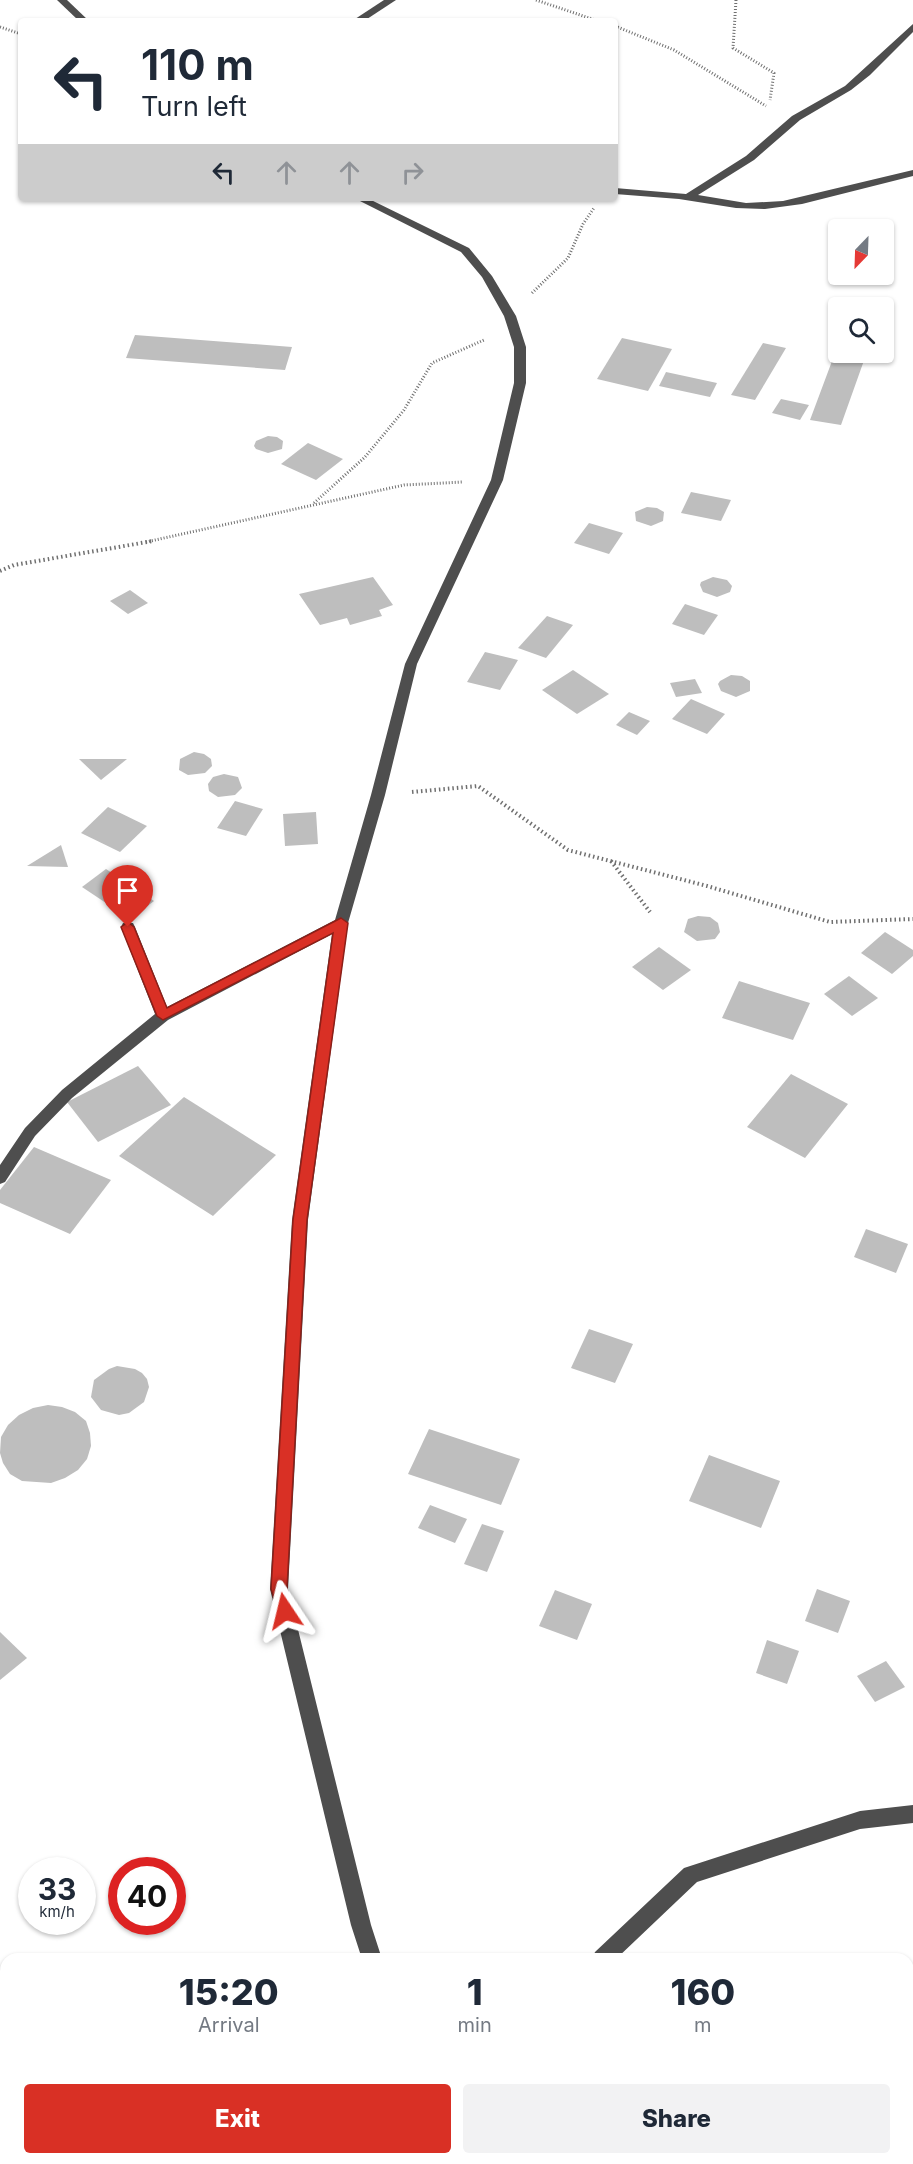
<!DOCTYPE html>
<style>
:root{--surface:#fff;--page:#f2f2f3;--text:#1f2937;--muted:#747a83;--accent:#d93025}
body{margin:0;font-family:Inter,sans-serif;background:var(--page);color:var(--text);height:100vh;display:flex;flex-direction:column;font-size:22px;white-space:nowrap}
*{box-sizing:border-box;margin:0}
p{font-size:20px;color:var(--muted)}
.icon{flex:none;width:33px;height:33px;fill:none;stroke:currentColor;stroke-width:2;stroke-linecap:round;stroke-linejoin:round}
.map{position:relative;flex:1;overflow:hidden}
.side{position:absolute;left:0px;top:1953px;width:914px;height:212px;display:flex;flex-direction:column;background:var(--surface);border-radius:18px 18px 0 0;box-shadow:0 2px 4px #0004}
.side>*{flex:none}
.banner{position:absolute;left:18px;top:18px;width:600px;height:183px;border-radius:6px;box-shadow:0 2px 4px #0004;background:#fff;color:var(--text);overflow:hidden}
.needle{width:39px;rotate:203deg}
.controls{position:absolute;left:828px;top:219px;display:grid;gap:12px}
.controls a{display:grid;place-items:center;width:66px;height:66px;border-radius:6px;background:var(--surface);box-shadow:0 2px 4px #0004;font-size:30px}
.speed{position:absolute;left:18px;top:1857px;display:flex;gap:12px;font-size:30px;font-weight:700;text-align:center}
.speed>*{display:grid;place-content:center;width:78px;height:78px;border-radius:50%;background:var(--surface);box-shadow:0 2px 4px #0004;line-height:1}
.speed small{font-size:15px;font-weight:400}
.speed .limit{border:9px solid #d22;background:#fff;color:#111}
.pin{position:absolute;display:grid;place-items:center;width:51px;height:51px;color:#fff;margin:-62px -26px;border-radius:50% 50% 50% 0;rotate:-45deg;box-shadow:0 0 6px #0007}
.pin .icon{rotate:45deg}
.me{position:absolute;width:66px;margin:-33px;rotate:350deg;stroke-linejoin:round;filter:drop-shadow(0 0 4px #0008)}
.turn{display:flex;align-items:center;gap:21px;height:126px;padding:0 24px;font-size:27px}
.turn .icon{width:78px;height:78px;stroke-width:2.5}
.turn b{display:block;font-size:42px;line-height:51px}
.lanes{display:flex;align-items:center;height:57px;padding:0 24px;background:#0003;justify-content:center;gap:30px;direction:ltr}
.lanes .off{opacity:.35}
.eta{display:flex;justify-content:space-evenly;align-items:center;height:102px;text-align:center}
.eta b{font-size:36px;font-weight:800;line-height:42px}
.primary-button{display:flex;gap:12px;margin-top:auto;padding:12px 24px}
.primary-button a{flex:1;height:69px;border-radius:6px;background:var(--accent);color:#fff;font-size:24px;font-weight:800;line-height:69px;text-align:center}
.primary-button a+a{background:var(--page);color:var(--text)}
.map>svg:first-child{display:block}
.building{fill:#bebebe}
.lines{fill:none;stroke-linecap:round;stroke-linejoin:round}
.path-far1{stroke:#707070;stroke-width:3;stroke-dasharray:1 2;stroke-linecap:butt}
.path{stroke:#707070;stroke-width:4;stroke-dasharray:1.5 3;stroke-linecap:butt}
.minor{fill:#4e4e4e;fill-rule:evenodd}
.route{fill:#d93025;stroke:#8d1f18;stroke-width:1.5}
</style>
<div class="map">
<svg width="913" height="2164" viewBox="0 0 913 2164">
<rect width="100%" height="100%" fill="#fff"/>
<!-- building -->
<g class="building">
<polygon points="135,335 292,347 285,370 126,358"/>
<polygon points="622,338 672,349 648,391 597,379"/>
<polygon points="763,343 786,348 755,400 731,395"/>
<polygon points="838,345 838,352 867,352 841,425 810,420"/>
<polygon points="666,372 717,383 710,397 659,386"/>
<polygon points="781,399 809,405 800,420 772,413"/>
<polygon points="268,436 277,437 283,441 282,449 268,453 256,449 254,446 256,441"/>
<polygon points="308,443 343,459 316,480 281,464"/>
<polygon points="691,492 731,500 721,521 681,513"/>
<polygon points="647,507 657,508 664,512 663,521 651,526 636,521 635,512"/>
<polygon points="589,523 623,533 609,554 574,543"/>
<polygon points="373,577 393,605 379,610 382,616 350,625 347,618 320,625 299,594"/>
<polygon points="713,577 727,580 732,586 730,592 717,597 703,592 700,585 701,582"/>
<polygon points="130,590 148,603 128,614 110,601"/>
<polygon points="685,604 718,615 704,635 672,624"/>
<polygon points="547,616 573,625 546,658 518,648"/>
<polygon points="485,652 518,660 500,690 467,682"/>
<polygon points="573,670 609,694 577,714 542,690"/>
<polygon points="731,675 742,676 750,681 750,691 736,697 721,691 718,684 720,681"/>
<polygon points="695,679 702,693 676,697 670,683"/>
<polygon points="691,699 725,714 707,734 672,719"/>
<polygon points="629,712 650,721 637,735 616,725"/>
<polygon points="194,752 204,754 211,759 212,766 205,773 188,775 179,770 180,759"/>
<polygon points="79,759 127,759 101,780"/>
<polygon points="224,774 238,777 242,788 235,795 218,797 209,791 208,784 213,777"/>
<polygon points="235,801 263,809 246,836 217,828"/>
<polygon points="108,807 147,826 120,852 81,833"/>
<polygon points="316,812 318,844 285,846 283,814"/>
<polygon points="61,845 68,867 27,866"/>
<polygon points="106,869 154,901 130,919 82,887"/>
<polygon points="698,916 710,917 718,923 720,932 715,939 697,941 684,932 688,919"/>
<polygon points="885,932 913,950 913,956 892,974 861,953"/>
<polygon points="659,947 691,970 663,990 632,967"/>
<polygon points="849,976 878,998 852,1016 824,994"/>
<polygon points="739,981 810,1003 793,1040 722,1018"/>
<polygon points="138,1066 171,1105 98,1142 67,1102"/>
<polygon points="791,1074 848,1104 805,1158 747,1127"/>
<polygon points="184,1097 276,1155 213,1216 119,1156"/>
<polygon points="34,1147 111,1180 70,1234 0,1203 0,1190"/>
<polygon points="866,1229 908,1244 896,1273 854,1257"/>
<polygon points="589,1329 633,1344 615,1383 571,1368"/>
<polygon points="117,1366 135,1369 142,1373 147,1379 149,1387 144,1402 129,1413 119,1415 101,1410 91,1397 94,1380 109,1369"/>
<polygon points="48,1405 62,1407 75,1412 86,1421 90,1433 91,1446 87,1459 78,1470 65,1478 51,1483 22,1481 10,1474 3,1463 0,1453 1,1437 8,1425 19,1415 33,1408"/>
<polygon points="429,1429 520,1459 501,1505 408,1474"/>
<polygon points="709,1455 780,1481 761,1528 689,1501"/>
<polygon points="430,1505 467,1519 455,1543 418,1528"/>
<polygon points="482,1524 504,1531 487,1572 464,1564"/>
<polygon points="817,1589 850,1601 838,1633 805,1621"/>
<polygon points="555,1590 592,1604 577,1640 539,1626"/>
<polygon points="0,1632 27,1658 0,1680"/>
<polygon points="767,1640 799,1651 787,1684 756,1673"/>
<polygon points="886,1661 905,1687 875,1702 857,1676"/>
<polygon points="0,2074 6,2077 6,2114 0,2125"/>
<polygon points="22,2158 68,2158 65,2164 21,2164 20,2163"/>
</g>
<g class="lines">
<!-- path-far1 -->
<g class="path-far1">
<polyline points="536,0 598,21"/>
<polyline points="736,0 733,48 774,73 770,100"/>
<polyline points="615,26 674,50 766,106"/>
<polyline points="0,27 21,34"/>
<polyline points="532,293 568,258 583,224 594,208"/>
<polyline points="314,503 365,457 404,410 432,363 484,340"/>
<polyline points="146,542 404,485 463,482"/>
</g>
<!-- path -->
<g class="path">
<polyline points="0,571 14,565 153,541"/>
<polyline points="412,792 478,786 568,850 707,886 830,922 913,919"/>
<polyline points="611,861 650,912"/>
</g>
<!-- minor -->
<g class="minor">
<polygon points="57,0 67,0 89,21 79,21"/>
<polygon points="384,0 396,0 364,21 352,21"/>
<polygon points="913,24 913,32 870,75 851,90 800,120 754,160 698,195 746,203 783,201 913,170 913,176 802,204 765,209 736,208 679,199 615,194 615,188 686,194 746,156 792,116 845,86"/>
<polygon points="354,198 367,198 469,248 492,276 516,316 526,347 526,383 503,480 417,664 385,795 348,923 308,1220 288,1589 371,1925 382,1959 362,1959 351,1925 270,1589 292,1220 332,934 168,1020 72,1098 35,1136 5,1182 0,1184 0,1165 25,1128 62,1090 155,1014 121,927 123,923 133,923 135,927 167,1007 335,920 371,795 405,664 491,480 514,383 514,347 504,316 482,277 461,252"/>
<polygon points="913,1805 913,1823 860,1829 697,1882 616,1959 592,1959 595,1952 684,1868 860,1811"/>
<polygon points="425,2158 445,2158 446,2164 426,2164"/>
<polygon points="453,2158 474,2158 472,2164 451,2164"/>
</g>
</g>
<!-- route -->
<polygon class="route" points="341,918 348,923 307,1220 287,1589 293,1611 290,1616 285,1618 279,1616 271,1589 293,1220 333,933 163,1020 157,1016 121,927 128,922 134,927 167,1008"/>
</svg>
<div class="controls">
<a><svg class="needle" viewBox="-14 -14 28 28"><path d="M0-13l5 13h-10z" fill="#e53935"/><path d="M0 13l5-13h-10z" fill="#747a83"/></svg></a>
<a><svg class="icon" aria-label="search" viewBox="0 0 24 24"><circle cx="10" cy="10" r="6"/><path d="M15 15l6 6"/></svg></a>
</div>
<div class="speed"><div>33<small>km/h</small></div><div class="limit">40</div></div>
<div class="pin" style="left:128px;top:927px;background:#d93025"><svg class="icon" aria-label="arrive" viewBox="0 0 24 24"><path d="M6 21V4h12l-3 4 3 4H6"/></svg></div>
<svg class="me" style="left:285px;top:1611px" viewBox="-20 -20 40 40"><path d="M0-17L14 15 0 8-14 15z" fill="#d93025" stroke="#fff" stroke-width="4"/></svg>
<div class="banner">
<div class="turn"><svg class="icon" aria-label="left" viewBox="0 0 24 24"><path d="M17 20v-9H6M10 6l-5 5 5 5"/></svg><div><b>110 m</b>Turn left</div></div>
<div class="lanes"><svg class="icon" aria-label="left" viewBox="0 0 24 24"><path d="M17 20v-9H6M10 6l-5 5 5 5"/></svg><svg class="icon off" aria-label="ahead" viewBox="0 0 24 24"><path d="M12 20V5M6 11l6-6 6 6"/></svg><svg class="icon off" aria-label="ahead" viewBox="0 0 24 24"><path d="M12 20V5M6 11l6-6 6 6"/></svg><svg class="icon off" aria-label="right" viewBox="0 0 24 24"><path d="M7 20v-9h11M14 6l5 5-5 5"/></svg></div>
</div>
<section class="side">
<div class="eta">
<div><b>15:20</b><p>Arrival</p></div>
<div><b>1</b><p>min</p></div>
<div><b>160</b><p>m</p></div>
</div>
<div class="primary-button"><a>Exit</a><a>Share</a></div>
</section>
</div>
